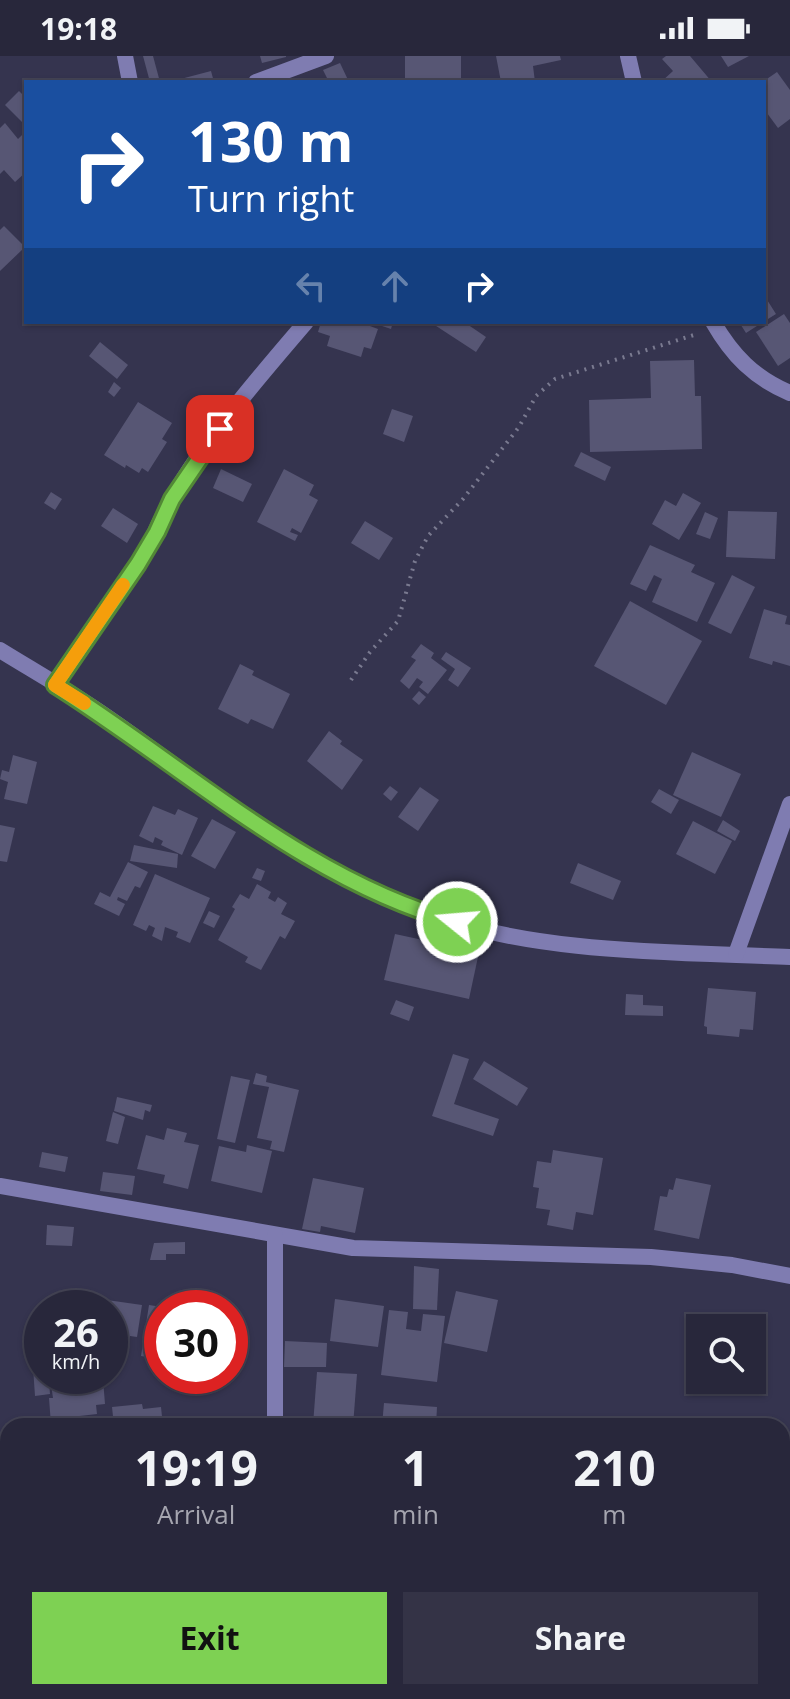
<!DOCTYPE html>
<style>
:root{--surface:#28273b;--page:#343346;--text:#f1f3f6;--muted:#a5a5af;--line:#445;--accent:#7ed153}
body{margin:0;font-family:"Open Sans",sans-serif;background:var(--page);color:var(--text);height:100vh;display:flex;flex-direction:column;font-size:30px;white-space:nowrap}
*{box-sizing:border-box;margin:0}
p{font-size:26px;color:var(--muted)}
.icon{flex:none;width:44px;height:44px;fill:none;stroke:currentColor;stroke-width:2;stroke-linecap:round;stroke-linejoin:round}
.map{position:relative;flex:1;overflow:hidden}
.sheet{position:absolute;left:0px;top:1362px;width:790px;height:282px;display:flex;flex-direction:column;background:var(--surface);border-radius:24px 24px 0 0;box-shadow:0 2px 6px #0004,0 0 0 2px var(--line)}
.sheet>*{flex:none}
.top-card{position:absolute;left:24px;top:24px;width:742px;height:244px;border-radius:0px;box-shadow:0 2px 6px #0004,0 0 0 2px var(--line);background:#1a4fa0;color:#fff;overflow:hidden}
.buttons{position:absolute;left:686px;top:1258px;display:grid;gap:16px}
.buttons a{display:grid;place-items:center;width:80px;height:80px;border-radius:0px;background:var(--surface);box-shadow:0 2px 6px #0004,0 0 0 2px var(--line);font-size:40px}
.speed{position:absolute;left:24px;top:1234px;display:flex;gap:16px;font-size:40px;font-weight:700;text-align:center}
.speed>*{display:grid;place-content:center;width:104px;height:104px;border-radius:50%;background:var(--surface);box-shadow:0 2px 6px #0004,0 0 0 2px var(--line);line-height:1}
.speed small{font-size:20px;font-weight:400}
.speed .limit{border:12px solid #d22;background:#fff;color:#111}
.pin{position:absolute;display:grid;place-items:center;width:68px;height:68px;color:#fff;margin:-34px;border-radius:16px;box-shadow:0 4px 12px #0006}
.me{position:absolute;width:88px;margin:-44px;rotate:287deg;stroke-linejoin:round;filter:drop-shadow(0 0 6px #0008)}
.turn{display:flex;align-items:center;gap:28px;height:168px;padding:0 32px;font-size:36px}
.turn .icon{width:104px;height:104px;stroke-width:2.5}
.turn b{display:block;font-size:56px;line-height:68px}
.lanes{display:flex;align-items:center;height:76px;padding:0 32px;background:#0003;justify-content:center;gap:40px;direction:ltr}
.lanes .off{opacity:.35}
.eta{display:flex;justify-content:space-evenly;align-items:center;height:136px;text-align:center}
.eta b{font-size:48px;font-weight:700;line-height:56px}
.button{display:flex;gap:16px;margin-top:auto;padding:16px 32px}
.button a{flex:1;height:92px;border-radius:0px;background:var(--accent);color:#111;font-size:32px;font-weight:700;line-height:92px;text-align:center}
.button a+a{background:var(--page);color:var(--text)}
.status{display:flex;justify-content:space-between;align-items:center;height:56px;padding:0 40px;background:var(--surface);direction:ltr}
.status svg{height:22px;fill:currentColor}
.map>svg:first-child{display:block}
.building{fill:#575674}
.lines{fill:none;stroke-linecap:round;stroke-linejoin:round}
.path{stroke:#7a7a90;stroke-width:4;stroke-dasharray:2 6;stroke-linecap:butt}
.street{stroke:#7f7cb1;stroke-width:16}
.route-casing{stroke:#528836;stroke-width:20}
.route{stroke:#7ed153;stroke-width:14}
.slow{stroke:#f59e0b;stroke-width:14}
</style>
<div class="status"><b>19:18</b><svg viewBox="0 0 49 12"><path d="M0 12V9h3v3zM5 12V6h3v6zM10 12V3h3v9zM15 12V0h3v12zM26 1h20v11H26zM47 4h2v5h-2z"/></svg></div>
<div class="map">
<svg width="790" height="1643" viewBox="0 0 790 1643">
<rect width="100%" height="100%" fill="#35344f"/>
<!-- building -->
<g class="building">
<polygon points="143,0 153,0 160,26 150,26"/>
<polygon points="260,0 286,0 286,1 262,7"/>
<polygon points="405,0 461,0 461,24 405,26"/>
<polygon points="496,0 560,0 561,4 533,10 535,26 501,26"/>
<polygon points="666,0 690,0 712,26 661,26 673,15 662,3"/>
<polygon points="721,0 749,0 728,11"/>
<polygon points="340,7 349,26 329,26 323,14"/>
<polygon points="211,15 214,26 174,26 173,25"/>
<polygon points="777,16 790,34 790,63 778,72 764,53 764,25"/>
<polygon points="19,35 26,42 26,70 5,49"/>
<polygon points="5,67 18,83 23,78 26,82 26,116 15,126 4,114 0,118 0,72"/>
<polygon points="4,170 25,191 0,215 0,174"/>
<polygon points="764,239 776,258 746,277 739,266 764,266"/>
<polygon points="784,258 790,267 790,302 778,310 756,276"/>
<polygon points="321,266 371,266 370,270 378,273 371,293 364,291 361,301 327,290 330,280 318,276"/>
<polygon points="380,266 393,266 391,273 379,269"/>
<polygon points="430,266 464,266 486,281 476,296"/>
<polygon points="100,286 128,309 117,323 89,300"/>
<polygon points="694,304 695,340 701,340 702,393 590,396 589,344 651,342 650,305"/>
<polygon points="114,326 121,332 114,341 108,336"/>
<polygon points="138,346 172,367 162,383 167,386 148,416 142,412 139,417 126,409 125,412 104,399"/>
<polygon points="392,353 413,360 404,386 383,378"/>
<polygon points="581,396 611,411 605,425 574,410"/>
<polygon points="221,413 252,428 243,446 213,432"/>
<polygon points="284,413 314,429 309,439 318,444 301,477 292,472 290,476 298,479 295,485 257,466"/>
<polygon points="51,436 62,443 55,454 44,447"/>
<polygon points="683,437 701,447 679,484 652,468 665,444 676,450"/>
<polygon points="113,452 138,468 127,487 101,470"/>
<polygon points="728,455 777,456 775,503 726,501"/>
<polygon points="705,456 718,462 710,483 696,478"/>
<polygon points="365,465 393,482 379,504 351,487"/>
<polygon points="650,489 695,509 691,516 715,527 697,566 652,546 662,523 654,519 646,535 630,528"/>
<polygon points="732,519 755,531 731,578 708,567"/>
<polygon points="630,545 702,585 666,649 594,610"/>
<polygon points="764,553 787,560 785,568 790,569 790,610 773,605 772,609 749,602"/>
<polygon points="421,588 434,597 431,602 447,614 428,638 419,631 423,626 417,622 409,633 400,625 416,604 411,601"/>
<polygon points="446,596 471,612 458,631 448,624 455,613 441,603"/>
<polygon points="240,608 254,615 252,619 290,638 273,673 251,663 248,668 218,653"/>
<polygon points="419,635 426,641 419,649 412,643"/>
<polygon points="329,675 342,685 340,688 363,704 342,734 307,705"/>
<polygon points="692,696 741,718 721,761 673,739"/>
<polygon points="13,699 37,706 27,748 4,743 8,726 0,723 2,714 9,716"/>
<polygon points="390,730 398,736 391,745 383,738"/>
<polygon points="420,731 439,744 418,775 398,761"/>
<polygon points="659,733 679,744 671,758 651,746"/>
<polygon points="153,750 175,759 178,753 198,762 182,799 161,789 163,785 155,781 153,787 139,780"/>
<polygon points="212,763 236,776 215,813 191,800"/>
<polygon points="723,764 740,775 735,785 717,775"/>
<polygon points="693,765 732,785 715,818 676,798"/>
<polygon points="0,769 15,772 7,806 0,805"/>
<polygon points="134,789 178,798 177,812 130,805"/>
<polygon points="128,806 148,816 140,832 135,830 127,845 118,841 117,844 125,848 119,860 94,848 100,836 110,841"/>
<polygon points="578,807 621,825 613,844 570,827"/>
<polygon points="257,812 265,815 261,825 252,822"/>
<polygon points="155,818 210,842 190,887 176,881 178,876 165,871 162,885 152,880 155,872 149,869 146,875 133,869"/>
<polygon points="257,828 271,836 268,842 275,846 278,841 287,847 281,858 295,865 285,883 280,880 261,914 245,906 248,901 218,884 235,853 232,851 240,838 249,843"/>
<polygon points="209,855 220,860 214,872 203,867"/>
<polygon points="395,878 479,896 469,943 384,924"/>
<polygon points="708,932 756,936 753,974 740,973 739,981 707,978 707,971 704,970"/>
<polygon points="626,938 643,939 643,949 663,950 663,960 625,959"/>
<polygon points="396,944 414,951 409,965 390,958"/>
<polygon points="453,998 469,1003 454,1048 499,1063 493,1080 432,1060"/>
<polygon points="484,1005 528,1032 517,1050 473,1023"/>
<polygon points="256,1017 267,1020 266,1026 299,1034 284,1096 270,1093 272,1085 257,1082 269,1031 253,1028"/>
<polygon points="231,1020 250,1024 235,1087 217,1083"/>
<polygon points="117,1041 152,1049 150,1056 145,1054 143,1064 114,1055"/>
<polygon points="113,1056 125,1061 118,1088 106,1085"/>
<polygon points="167,1072 187,1077 184,1086 199,1089 188,1133 163,1127 165,1119 137,1113 146,1079 164,1084"/>
<polygon points="247,1089 272,1095 262,1137 211,1125 219,1090 246,1096"/>
<polygon points="553,1094 603,1102 593,1159 576,1156 573,1174 547,1169 550,1154 536,1152 539,1132 533,1131 537,1105 551,1107"/>
<polygon points="42,1096 68,1101 65,1116 39,1111"/>
<polygon points="103,1116 135,1120 132,1139 100,1135"/>
<polygon points="313,1122 364,1132 355,1177 321,1170 320,1176 302,1173"/>
<polygon points="676,1122 711,1129 699,1183 654,1174 660,1140 667,1141 669,1133 673,1134"/>
<polygon points="47,1169 74,1171 72,1190 46,1189"/>
<polygon points="185,1186 185,1198 166,1198 166,1204 150,1204 154,1187"/>
<polygon points="414,1210 439,1213 437,1254 413,1253"/>
<polygon points="456,1235 498,1244 487,1296 444,1287"/>
<polygon points="93,1242 142,1249 137,1281 130,1280 129,1287 111,1284 110,1252 92,1252"/>
<polygon points="335,1243 384,1250 378,1291 330,1285"/>
<polygon points="149,1249 162,1251 162,1295 159,1294 158,1303 141,1300"/>
<polygon points="389,1254 408,1256 406,1273 421,1275 423,1258 445,1260 437,1326 381,1319"/>
<polygon points="285,1285 327,1287 326,1311 284,1311"/>
<polygon points="42,1310 42,1320 68,1320 68,1323 49,1324 50,1338 35,1340 33,1311"/>
<polygon points="317,1316 357,1318 353,1370 313,1369"/>
<polygon points="103,1323 105,1348 96,1349 97,1358 71,1361 71,1368 51,1369 49,1342 53,1342 51,1328"/>
<polygon points="384,1347 437,1351 436,1370 382,1370"/>
<polygon points="142,1348 143,1353 161,1351 163,1370 114,1370 112,1351"/>
<polygon points="511,1363 545,1368 545,1370 509,1370"/>
<polygon points="0,1379 8,1380 8,1422 0,1422"/>
<polygon points="782,1404 790,1405 790,1422 782,1421"/>
<polygon points="782,1448 790,1449 790,1495 782,1494"/>
<polygon points="0,1474 8,1475 5,1488 0,1487"/>
<polygon points="790,1524 790,1565 785,1566 784,1559 782,1559 782,1525"/>
<polygon points="21,1636 101,1636 99,1643 20,1643"/>
<polygon points="194,1636 209,1636 208,1643 193,1643"/>
<polygon points="211,1636 234,1636 233,1642"/>
</g>
<g class="lines">
<!-- path -->
<polyline class="path" points="351,624 370,596 398,565 415,505 428,480 463,443 519,371 536,340 555,323 697,278"/>
<!-- street -->
<g class="street">
<polyline points="125,0 130,26"/>
<polyline points="628,0 634,26"/>
<polyline points="256,26 326,0"/>
<path d="M713,266C732,299 754,322 790,337"/>
<path d="M0,594C39,618 80,641 117,668C216,738 311,815 425,857C535,898 674,896 790,901"/>
<path d="M55,629C83,588 112,548 139,507C152,486 160,463 172,442C209,378 259,321 306,266"/>
<polyline points="736,898 790,748"/>
<polyline points="0,1130 353,1192 651,1201 732,1209 790,1220"/>
<polyline points="275,1370 275,1179"/>
<polyline points="0,1446 8,1448"/>
<polyline points="0,1604 8,1581"/>
<polyline points="782,1606 790,1607"/>
<polyline points="268,1643 269,1636"/>
<polyline points="654,1643 654,1636"/>
</g>
</g>
<g class="lines">
<defs>
<path id="route" d="M220,373L172,443L157,476L138,508L55,629C184,710 308,826 457,866"/>
</defs>
<!-- route casing -->
<use href="#route" class="route-casing"/>
<!-- route -->
<use href="#route" class="route"/>
<!-- slow -->
<polyline class="slow" points="84,647 55,629 123,529"/>
</g>
</svg>
<div class="buttons">
<a><svg class="icon" aria-label="search" viewBox="0 0 24 24"><circle cx="10" cy="10" r="6"/><path d="M15 15l6 6"/></svg></a>
</div>
<div class="speed"><div>26<small>km/h</small></div><div class="limit">30</div></div>
<div class="pin" style="left:220px;top:373px;background:#d93025"><svg class="icon" aria-label="arrive" viewBox="0 0 24 24"><path d="M6 21V4h12l-3 4 3 4H6"/></svg></div>
<svg class="me" style="left:457px;top:866px" viewBox="-20 -20 40 40"><circle r="17" fill="#7ed153" stroke="#fff" stroke-width="3"/><path d="M0-11L8 9 0 5-8 9z" fill="#fff"/></svg>
<div class="top-card">
<div class="turn"><svg class="icon" aria-label="right" viewBox="0 0 24 24"><path d="M7 20v-9h11M14 6l5 5-5 5"/></svg><div><b>130 m</b>Turn right</div></div>
<div class="lanes"><svg class="icon off" aria-label="left" viewBox="0 0 24 24"><path d="M17 20v-9H6M10 6l-5 5 5 5"/></svg><svg class="icon off" aria-label="ahead" viewBox="0 0 24 24"><path d="M12 20V5M6 11l6-6 6 6"/></svg><svg class="icon" aria-label="right" viewBox="0 0 24 24"><path d="M7 20v-9h11M14 6l5 5-5 5"/></svg></div>
</div>
<section class="sheet">
<div class="eta">
<div><b>19:19</b><p>Arrival</p></div>
<div><b>1</b><p>min</p></div>
<div><b>210</b><p>m</p></div>
</div>
<div class="button"><a>Exit</a><a>Share</a></div>
</section>
</div>
